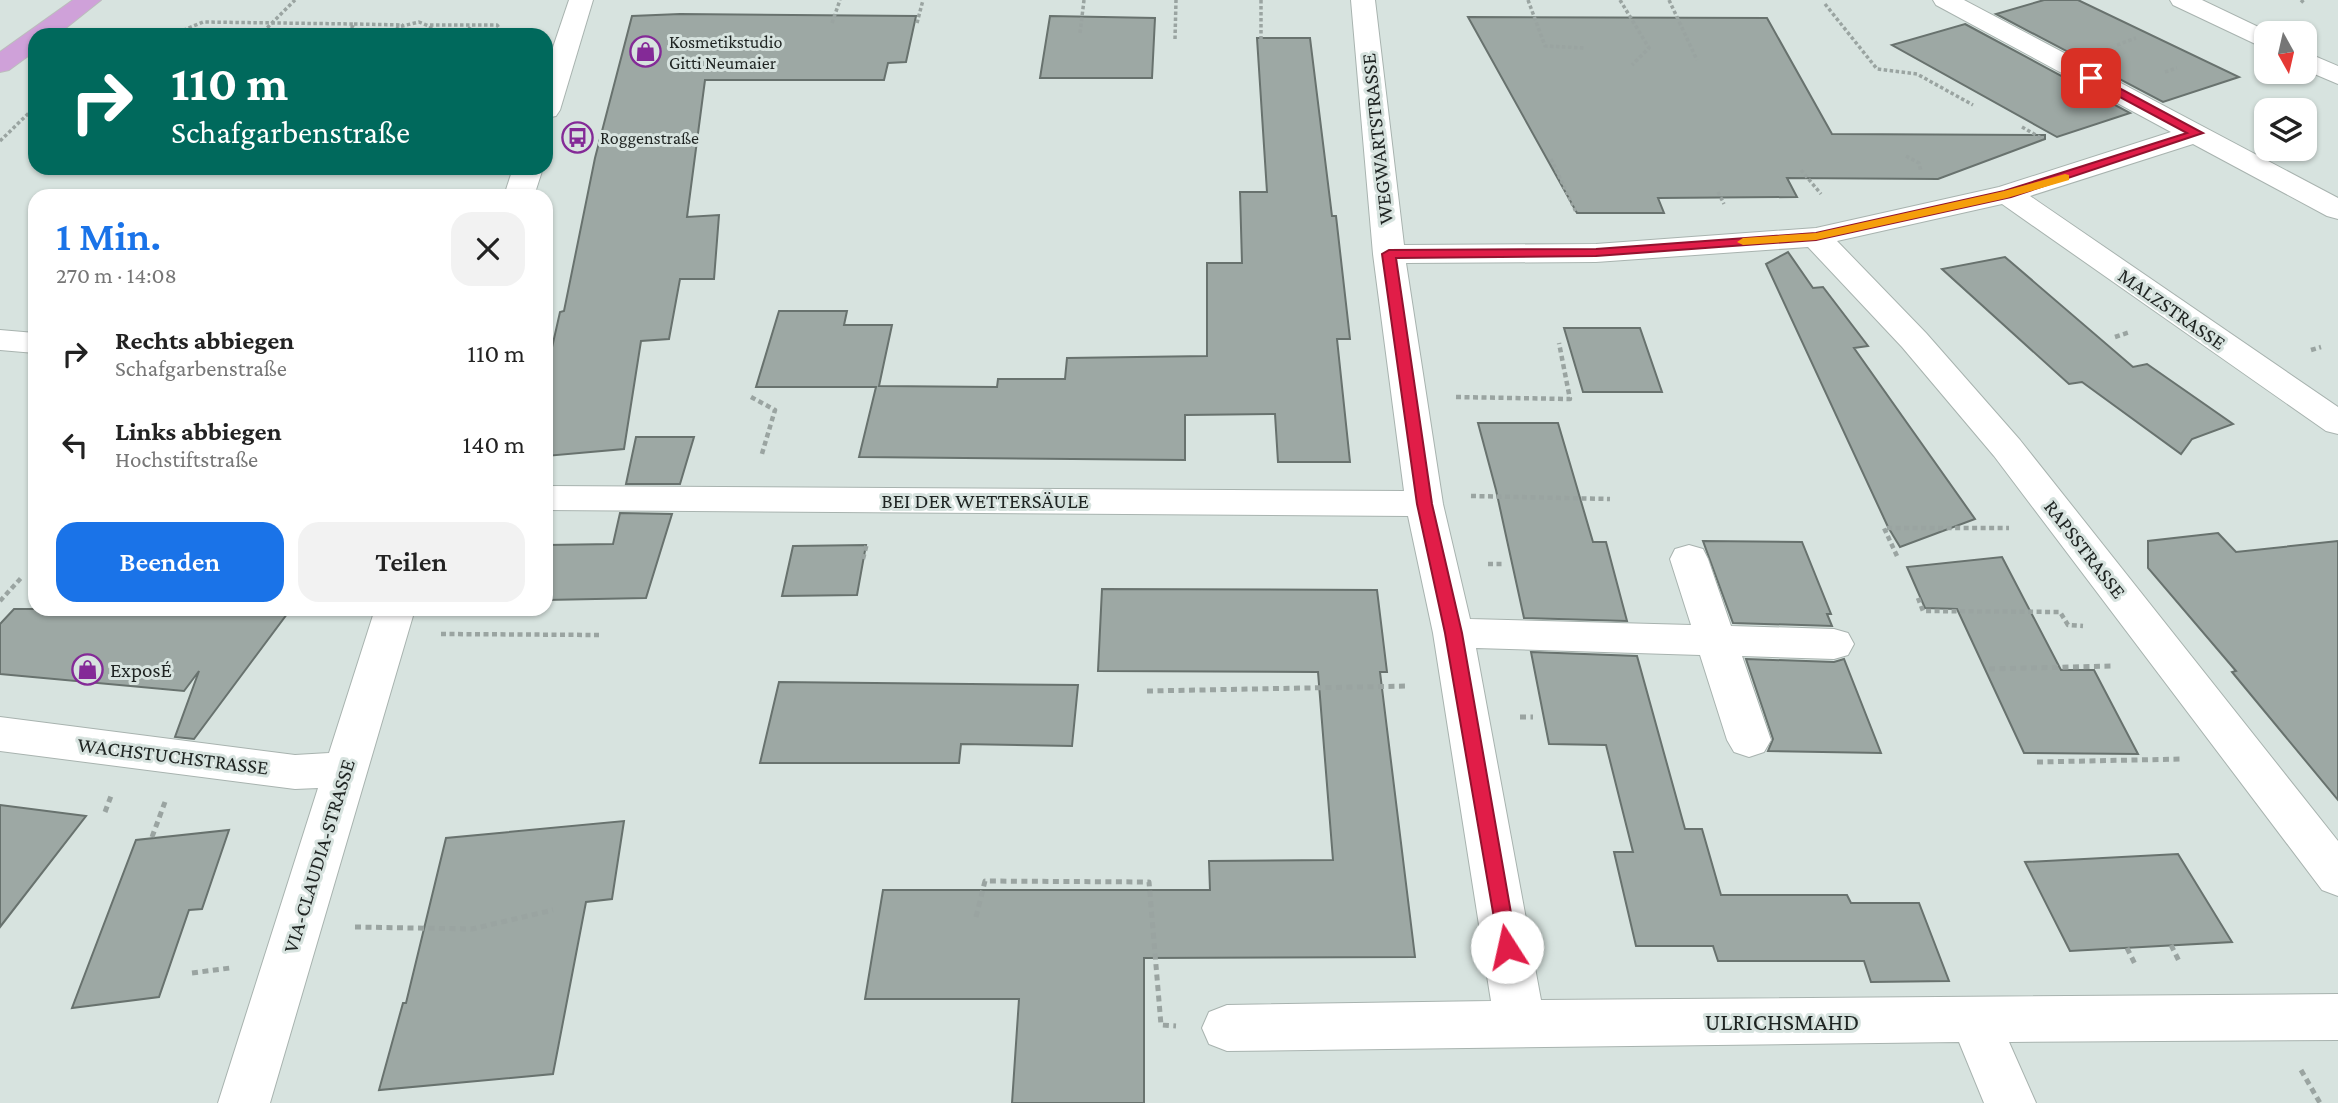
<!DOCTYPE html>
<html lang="de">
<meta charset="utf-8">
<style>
:root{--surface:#fff;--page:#f2f2f2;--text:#222;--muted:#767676;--accent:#1a73e8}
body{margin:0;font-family:"Crimson Pro",serif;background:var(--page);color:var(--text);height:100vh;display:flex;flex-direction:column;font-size:26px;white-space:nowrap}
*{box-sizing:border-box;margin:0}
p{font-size:23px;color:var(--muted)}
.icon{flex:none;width:38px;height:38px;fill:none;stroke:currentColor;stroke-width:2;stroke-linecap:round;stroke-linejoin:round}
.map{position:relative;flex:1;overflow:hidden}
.side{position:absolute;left:28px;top:189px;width:525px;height:427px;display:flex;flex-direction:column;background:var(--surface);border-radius:21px;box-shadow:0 2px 5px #0004}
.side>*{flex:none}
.hud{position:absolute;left:28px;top:28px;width:525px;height:147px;border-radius:21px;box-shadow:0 2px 5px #0004;background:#00695c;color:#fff;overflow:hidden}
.needle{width:46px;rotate:172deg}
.tools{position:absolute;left:2254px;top:21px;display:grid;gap:14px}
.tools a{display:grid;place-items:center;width:63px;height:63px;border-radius:14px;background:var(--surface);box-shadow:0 2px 5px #0004;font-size:35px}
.pin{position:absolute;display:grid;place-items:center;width:60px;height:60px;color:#fff;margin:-30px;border-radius:14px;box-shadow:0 4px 10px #0006}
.me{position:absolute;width:77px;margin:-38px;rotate:350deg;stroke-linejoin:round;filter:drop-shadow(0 0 5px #0008)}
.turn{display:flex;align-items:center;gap:24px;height:147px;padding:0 28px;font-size:32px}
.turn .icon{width:91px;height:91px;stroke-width:2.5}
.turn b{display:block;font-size:49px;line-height:60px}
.round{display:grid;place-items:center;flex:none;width:74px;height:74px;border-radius:21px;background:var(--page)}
.head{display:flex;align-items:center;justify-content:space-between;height:119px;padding:0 28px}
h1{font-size:42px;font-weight:600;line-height:52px;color:var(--accent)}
.button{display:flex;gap:14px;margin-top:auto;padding:14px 28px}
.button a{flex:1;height:80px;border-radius:21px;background:var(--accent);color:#fff;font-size:28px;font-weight:600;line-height:80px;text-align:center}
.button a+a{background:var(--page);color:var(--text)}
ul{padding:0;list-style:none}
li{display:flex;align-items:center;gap:21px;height:91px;padding:0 28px}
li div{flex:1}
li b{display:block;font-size:26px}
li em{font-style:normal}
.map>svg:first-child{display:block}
.building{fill:#9da8a4;stroke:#68726e;stroke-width:2}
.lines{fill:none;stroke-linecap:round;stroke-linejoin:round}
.minor-casing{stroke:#a8b3af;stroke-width:2}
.major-casing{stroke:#bcbdbd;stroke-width:2}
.path-far2{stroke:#9aa4a1;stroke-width:3.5;stroke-dasharray:3.5 2.5;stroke-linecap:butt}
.path-far1{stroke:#9aa4a1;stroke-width:4.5;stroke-dasharray:5 3.5;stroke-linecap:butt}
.path{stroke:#9aa4a1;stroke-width:5;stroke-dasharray:6 4.5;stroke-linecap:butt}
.minor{fill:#fff;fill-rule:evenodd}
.major{fill:#cfa1d9;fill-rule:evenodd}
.route{fill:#e11d48;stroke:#92132f;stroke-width:2}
.slow{fill:#f59e0b}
.labels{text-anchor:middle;stroke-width:6;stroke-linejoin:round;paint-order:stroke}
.far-poi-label{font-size:18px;fill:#1f2422;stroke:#d7e3df;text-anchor:start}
.street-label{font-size:21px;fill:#1f2422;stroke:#d7e3df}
.poi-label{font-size:21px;fill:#1f2422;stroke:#d7e3df;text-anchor:start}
.near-street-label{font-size:24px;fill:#1f2422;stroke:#d7e3df}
</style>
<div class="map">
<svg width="2338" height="1103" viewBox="0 0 2338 1103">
<rect width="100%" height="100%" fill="#d7e3df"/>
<!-- building -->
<g class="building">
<polygon points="2044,0 2078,0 2239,77 2163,102 1996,14"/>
<polygon points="680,14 916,16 906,62 888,63 884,80 705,80 687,217 719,215 714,279 680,279 669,339 641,341 624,449 546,456 546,374 560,312 564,311 595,158 632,16"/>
<polygon points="1050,16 1155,18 1152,78 1040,78"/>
<polygon points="1468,17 1767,18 1832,134 2045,135 2045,139 1938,179 1787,178 1797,197 1658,198 1664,213 1577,213"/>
<polygon points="1965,24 2130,113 2057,137 1892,45"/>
<polygon points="1257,38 1310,38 1332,216 1336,216 1350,339 1337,339 1350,462 1278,462 1275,414 1185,415 1185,460 859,457 876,387 756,387 779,311 847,311 844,325 892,325 879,386 997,387 998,379 1065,379 1067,358 1207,356 1207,263 1242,263 1240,192 1267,192"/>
<polygon points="1788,252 1813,288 1823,287 1868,346 1854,348 1975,519 1900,547 1888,527 1766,264"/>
<polygon points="2005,257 2133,367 2147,364 2233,424 2192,439 2181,454 2082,382 2069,384 1942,269"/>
<polygon points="1564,328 1640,328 1662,392 1583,392"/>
<polygon points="1478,423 1558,423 1593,542 1606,542 1627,621 1524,618 1496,490"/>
<polygon points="636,437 694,437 680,484 626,484"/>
<polygon points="620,513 672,514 646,598 546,600 546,545 613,544"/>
<polygon points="2218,533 2236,552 2338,541 2338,800 2232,672 2236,671 2148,568 2148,541"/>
<polygon points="1703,541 1802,542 1831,614 1827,614 1832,626 1733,623"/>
<polygon points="866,545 857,595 782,596 793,546"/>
<polygon points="2002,557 2061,670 2094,670 2138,754 2024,753 1957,609 1925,608 1907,567"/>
<polygon points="1102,589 1377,590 1387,672 1380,672 1415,957 1144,958 1144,1103 1012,1103 1019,999 865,999 883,890 1210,890 1209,861 1333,860 1318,672 1098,671"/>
<polygon points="14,609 244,609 287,614 194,739 175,737 199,671 184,691 0,674 0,624"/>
<polygon points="1531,652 1637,656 1685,829 1702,829 1721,895 1847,895 1851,903 1919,903 1949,981 1871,982 1864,961 1718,961 1713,946 1636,946 1614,852 1633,852 1606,745 1549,744"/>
<polygon points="1746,659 1834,662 1844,659 1881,753 1768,751 1773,739"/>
<polygon points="779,682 1078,685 1072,746 961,744 959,763 760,763"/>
<polygon points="0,805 86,816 0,927"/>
<polygon points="624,821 612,899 586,902 553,1074 379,1090 403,1003 406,1003 446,838"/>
<polygon points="229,830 202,909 189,910 159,997 72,1008 136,840"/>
<polygon points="2178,854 2232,942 2070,951 2025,862"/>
</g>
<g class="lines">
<defs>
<g id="minor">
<polygon points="569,0 593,0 560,110 556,116 546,118 546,68"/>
<polygon points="1351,0 1375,0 1404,245 1596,244 1816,228 1999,187 2171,132 1936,5 1933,0 1964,0 2338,198 2338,219 2327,216 2193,144 2030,196 2338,407 2338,434 2326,431 2002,204 1837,241 1926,333 2020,440 2338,841 2338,896 2322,890 1994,456 1902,347 1808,247 1596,262 1406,263 1443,504 1470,619 1691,625 1670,559 1675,549 1689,545 1703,549 1708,559 1731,626 1834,629 1848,633 1854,644 1848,655 1834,659 1742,656 1771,740 1764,752 1749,757 1734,752 1727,740 1700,655 1476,648 1541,1000 2338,994 2338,1040 2009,1042 2036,1103 1984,1103 1959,1042 1227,1051 1209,1044 1202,1028 1209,1012 1227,1005 1491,1001 1433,633 1408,516 546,510 546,486 1404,491 1373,254"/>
<polygon points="2170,0 2202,0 2271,33 2266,33 2266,49 2173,5"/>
<polygon points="2305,52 2338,66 2338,84 2305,70"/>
<polygon points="513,168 543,168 534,196 504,196"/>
<polygon points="0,330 35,333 35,353 0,350"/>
<polygon points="375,609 415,609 270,1103 218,1103 318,788 295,789 0,751 0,717 295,755 329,753"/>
</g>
<polygon id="major" points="73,0 101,0 57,35 35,35 35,51 9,70 0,72 0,52"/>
</defs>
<!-- minor casing -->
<use href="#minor" class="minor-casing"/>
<!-- major casing -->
<use href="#major" class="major-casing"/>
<!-- path-far2 -->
<g class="path-far2">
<polyline points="1261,0 1261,42"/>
<polyline points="1528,0 1545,46 1584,48"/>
<polyline points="1620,0 1649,48 1632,65"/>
<polyline points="1669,0 1697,60"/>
<polyline points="2301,0 2305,4"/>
<polyline points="1825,4 1877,69 1917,74 1973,105"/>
<polyline points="832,23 840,0"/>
<polyline points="917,23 923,0"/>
<polyline points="354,24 403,25"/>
<polyline points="430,25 497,25 504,35"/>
<polyline points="263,32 295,0"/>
<polyline points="1080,33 1084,0"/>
<polyline points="172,35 203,22 354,24 347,35"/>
<polyline points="394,35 398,27 419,22 431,27 424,35"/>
<polyline points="465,35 471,26"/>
<polyline points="1175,39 1176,0"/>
<polyline points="2117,45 2136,38"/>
<polyline points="2165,72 2177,68"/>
<polyline points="2022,127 2043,139"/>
<polyline points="0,141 35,107"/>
<polyline points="1906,156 1919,163 1921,172"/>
<polyline points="1551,159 1576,212"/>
<polyline points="1801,170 1821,194"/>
<polyline points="1718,192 1724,204"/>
</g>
<!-- path-far1 -->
<g class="path-far1">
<polyline points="2115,337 2130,332"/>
<polyline points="2311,350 2321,347"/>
<polyline points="751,397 775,410 761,457"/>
<polyline points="1456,397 1570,399 1559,343"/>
<polyline points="1471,496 1610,499"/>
<polyline points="1897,556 1884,528 2009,528"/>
<polyline points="863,559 867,543"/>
<polyline points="1488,564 1504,564"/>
<polyline points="1918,598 1923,611 2060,612 2068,625 2083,626"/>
<polyline points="0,601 21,578"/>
<polyline points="441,634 601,635"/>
</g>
<!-- path -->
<g class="path">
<polyline points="1989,669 2114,666"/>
<polyline points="1147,691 1409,686"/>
<polyline points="1520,717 1533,717"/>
<polyline points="2037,762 2183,759"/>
<polyline points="105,812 111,796"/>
<polyline points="152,837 165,802"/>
<polyline points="976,917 985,881 1149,882 1161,1025 1176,1026"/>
<polyline points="355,927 472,929 553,910"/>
<polyline points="2171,945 2180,963"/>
<polyline points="2127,948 2136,966"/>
<polyline points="192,973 230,968"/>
<polyline points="2301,1070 2320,1103"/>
</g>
<!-- minor -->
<use href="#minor" class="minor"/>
<!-- major -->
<use href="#major" class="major"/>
</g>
<!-- route -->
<polygon class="route" points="2088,75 2095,75 2203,133 2011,197 1816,240 1596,256 1396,258 1432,504 1462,633 1517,947 1514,953 1507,955 1500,953 1445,633 1417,504 1382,254 1389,250 1596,249 1816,233 2004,191 2187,133 2088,80"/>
<!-- slow -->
<polygon class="slow" points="2065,174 2069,175 2069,180 2007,198 1816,240 1743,245 1737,242 1743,238 1816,233 2004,191"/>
<!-- icons -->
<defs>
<symbol id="shop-ring" viewBox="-11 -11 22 22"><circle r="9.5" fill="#d7e3df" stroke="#842a97" stroke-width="1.5"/><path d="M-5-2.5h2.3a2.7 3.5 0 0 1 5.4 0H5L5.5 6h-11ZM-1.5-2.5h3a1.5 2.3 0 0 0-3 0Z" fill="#842a97"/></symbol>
<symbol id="bus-ring" viewBox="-11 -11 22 22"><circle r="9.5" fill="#d7e3df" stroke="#842a97" stroke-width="1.5"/><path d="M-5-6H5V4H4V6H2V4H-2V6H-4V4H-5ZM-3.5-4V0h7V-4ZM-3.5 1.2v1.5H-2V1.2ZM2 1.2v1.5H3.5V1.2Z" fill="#842a97"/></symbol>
</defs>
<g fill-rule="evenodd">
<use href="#shop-ring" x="628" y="34" width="35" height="35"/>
<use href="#bus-ring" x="560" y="120" width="35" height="35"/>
<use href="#shop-ring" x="70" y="652" width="35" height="35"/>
</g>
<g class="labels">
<!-- far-poi labels -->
<g class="far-poi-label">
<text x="669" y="48">Kosmetikstudio<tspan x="669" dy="21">Gitti Neumaier</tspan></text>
<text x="600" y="144">Roggenstraße</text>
</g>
<!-- street labels -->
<g class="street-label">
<text transform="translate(1377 139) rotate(-96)" y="7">WEGWARTSTRASSE</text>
<text transform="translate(2172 309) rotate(35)" y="7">MALZSTRASSE</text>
<text x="985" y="508">BEI DER WETTERSÄULE</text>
<text transform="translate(2085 549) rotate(52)" y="7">RAPSSTRASSE</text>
<text transform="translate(173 756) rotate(7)" y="7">WACHSTUCHSTRASSE</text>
<text transform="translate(319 856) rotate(-73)" y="7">VIA-CLAUDIA-STRASSE</text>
</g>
<!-- poi labels -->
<g class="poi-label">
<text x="110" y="677">ExposÉ</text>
</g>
<!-- near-street labels -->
<g class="near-street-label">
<text x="1782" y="1030">ULRICHSMAHD</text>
</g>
</g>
</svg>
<div class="tools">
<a><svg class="needle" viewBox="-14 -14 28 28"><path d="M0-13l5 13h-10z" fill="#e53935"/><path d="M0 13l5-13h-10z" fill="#767676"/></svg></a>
<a><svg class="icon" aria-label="layers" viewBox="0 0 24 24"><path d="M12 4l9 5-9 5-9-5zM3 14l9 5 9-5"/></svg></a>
</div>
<div class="pin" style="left:2091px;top:78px;background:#d93025"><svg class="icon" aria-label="arrive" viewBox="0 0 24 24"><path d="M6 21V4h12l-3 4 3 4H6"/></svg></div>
<svg class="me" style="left:1507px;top:947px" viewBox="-20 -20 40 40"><circle r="19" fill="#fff"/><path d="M0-13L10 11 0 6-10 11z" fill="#e11d48"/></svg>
<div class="hud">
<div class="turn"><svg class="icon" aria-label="right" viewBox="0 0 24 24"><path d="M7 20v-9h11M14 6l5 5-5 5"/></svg><div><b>110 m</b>Schafgarbenstraße</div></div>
</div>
<section class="side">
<div class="head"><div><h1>1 Min.</h1><p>270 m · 14:08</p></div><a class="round"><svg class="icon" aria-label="close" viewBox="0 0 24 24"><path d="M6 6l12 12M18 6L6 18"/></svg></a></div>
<ul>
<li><svg class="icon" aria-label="right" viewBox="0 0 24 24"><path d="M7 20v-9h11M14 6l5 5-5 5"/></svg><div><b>Rechts abbiegen</b><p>Schafgarbenstraße</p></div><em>110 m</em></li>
<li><svg class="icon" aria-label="left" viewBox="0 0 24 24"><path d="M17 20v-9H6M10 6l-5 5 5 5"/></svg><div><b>Links abbiegen</b><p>Hochstiftstraße</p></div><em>140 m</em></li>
</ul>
<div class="button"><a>Beenden</a><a>Teilen</a></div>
</section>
</div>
